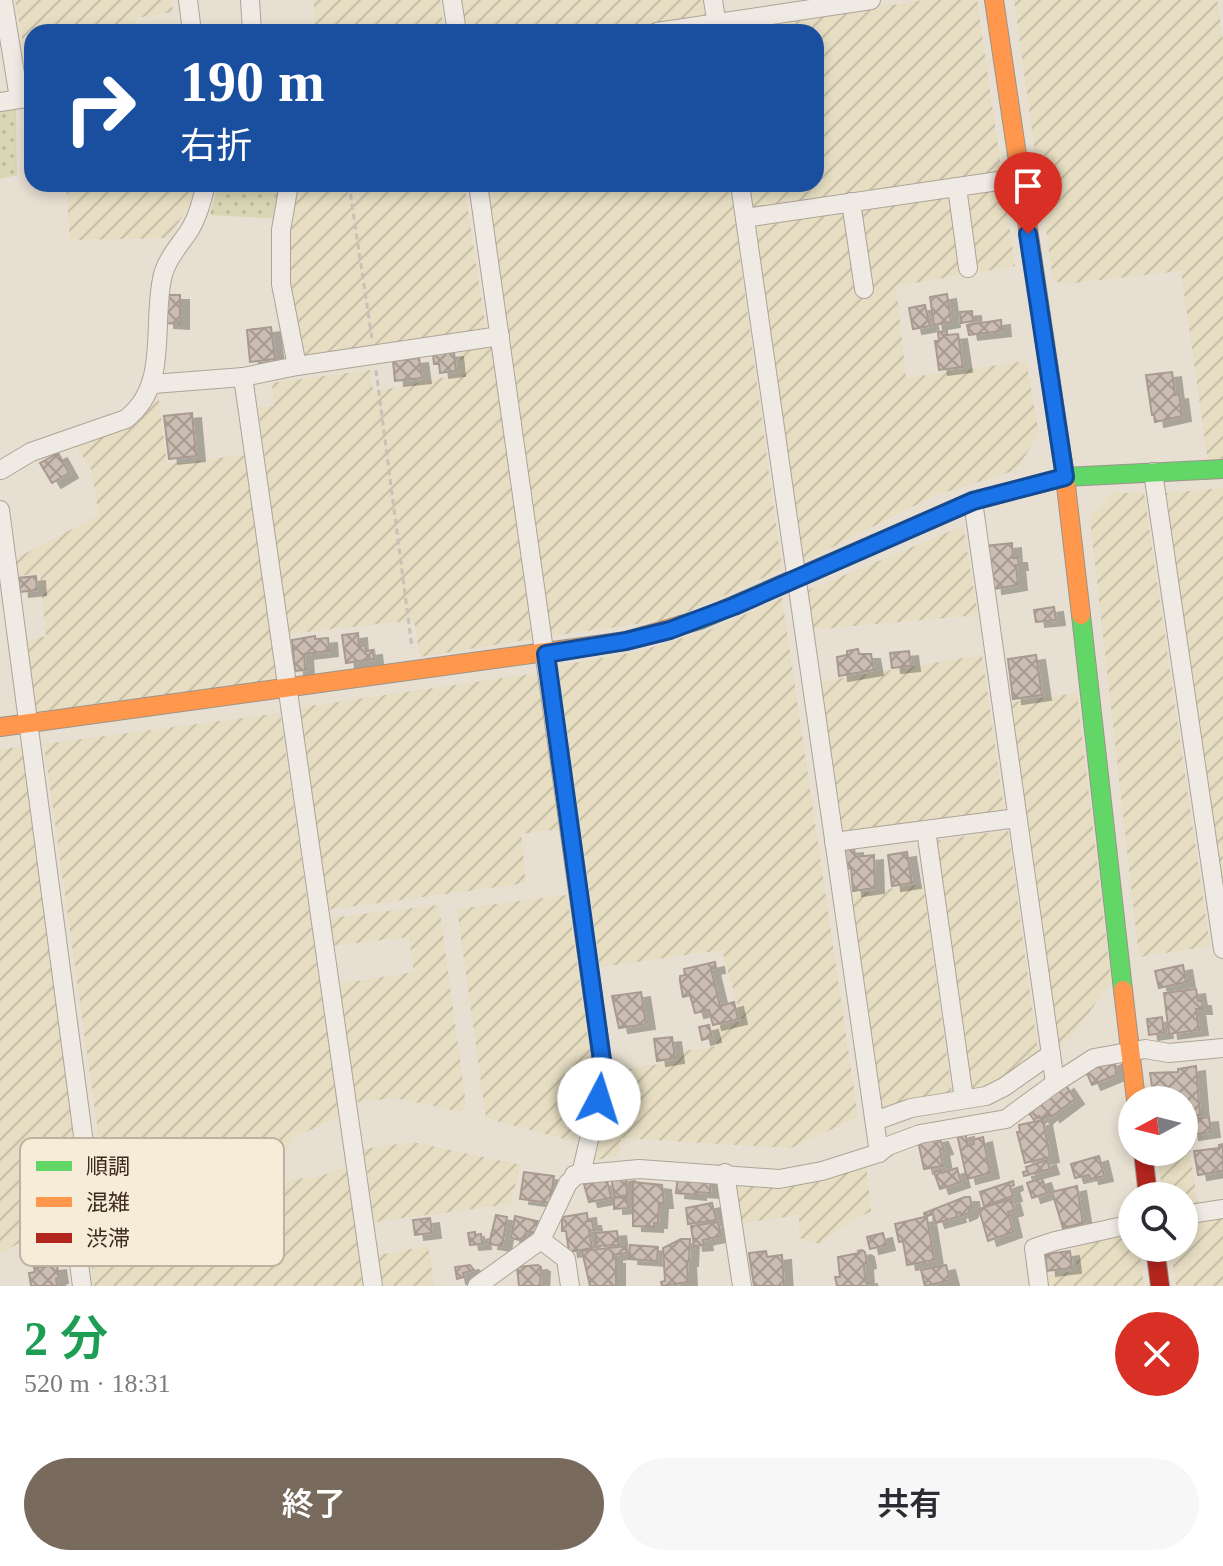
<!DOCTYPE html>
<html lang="ja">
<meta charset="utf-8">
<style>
:root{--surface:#fff;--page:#f7f7f7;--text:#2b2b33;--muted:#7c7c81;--accent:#786b5e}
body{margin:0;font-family:"Times New Roman","Noto Sans JP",serif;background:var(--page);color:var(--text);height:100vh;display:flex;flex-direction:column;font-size:30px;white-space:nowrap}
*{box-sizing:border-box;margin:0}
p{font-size:26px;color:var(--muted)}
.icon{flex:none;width:44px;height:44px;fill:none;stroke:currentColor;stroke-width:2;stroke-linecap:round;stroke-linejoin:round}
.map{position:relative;height:1286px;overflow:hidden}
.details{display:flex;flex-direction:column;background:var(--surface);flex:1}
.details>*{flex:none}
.banner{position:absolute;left:24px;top:24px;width:800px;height:168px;border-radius:24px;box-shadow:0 4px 12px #0003;background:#1a4fa0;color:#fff;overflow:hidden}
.needle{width:52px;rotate:263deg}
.buttons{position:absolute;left:1118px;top:1086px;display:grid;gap:16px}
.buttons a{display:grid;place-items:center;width:80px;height:80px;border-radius:50%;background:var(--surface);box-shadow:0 4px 12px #0003;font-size:40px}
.pin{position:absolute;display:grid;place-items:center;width:68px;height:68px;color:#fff;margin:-82px -34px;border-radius:50% 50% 50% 0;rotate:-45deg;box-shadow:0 0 8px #0007}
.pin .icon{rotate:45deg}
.me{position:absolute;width:88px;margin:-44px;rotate:5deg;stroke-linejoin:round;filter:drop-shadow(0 0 6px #0008)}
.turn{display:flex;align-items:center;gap:28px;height:168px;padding:0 24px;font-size:36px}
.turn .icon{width:104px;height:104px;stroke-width:2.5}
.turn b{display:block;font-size:56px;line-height:68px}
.round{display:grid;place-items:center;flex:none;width:84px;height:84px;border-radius:42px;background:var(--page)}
.overview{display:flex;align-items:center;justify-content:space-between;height:136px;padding:0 24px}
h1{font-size:48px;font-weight:600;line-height:60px;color:#1e9e55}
.primary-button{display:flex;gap:16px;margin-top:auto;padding:16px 24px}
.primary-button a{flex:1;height:92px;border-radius:48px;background:var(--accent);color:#fff;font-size:32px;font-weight:600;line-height:92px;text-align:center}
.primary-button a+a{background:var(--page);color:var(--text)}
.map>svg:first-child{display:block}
.farmland{fill:url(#farmland-furrows)}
.grass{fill:url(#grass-dots)}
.building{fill:url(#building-cross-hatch);stroke:#a89a90;stroke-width:2;filter:url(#shadow)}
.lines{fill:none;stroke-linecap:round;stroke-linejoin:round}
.street-casing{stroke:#ada499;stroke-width:20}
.fast-casing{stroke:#9c948a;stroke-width:20}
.slow-casing{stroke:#9c948a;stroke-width:20}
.jam-casing{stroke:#9c948a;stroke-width:20}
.path{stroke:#c8c1b9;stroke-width:3;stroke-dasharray:6 4;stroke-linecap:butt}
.street{stroke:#efeae3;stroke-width:18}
.fast{stroke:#63d668;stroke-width:18}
.slow{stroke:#ff974d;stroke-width:18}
.jam{stroke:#b3261e;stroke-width:18}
.route-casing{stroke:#114b97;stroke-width:20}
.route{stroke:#1a73e8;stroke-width:14}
.key{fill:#f7ecd8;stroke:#bfb2a1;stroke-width:2}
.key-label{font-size:22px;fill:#3d2c20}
</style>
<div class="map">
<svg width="1223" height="1286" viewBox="0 0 1223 1286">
<defs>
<pattern id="farmland-furrows" width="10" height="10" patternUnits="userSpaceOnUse" patternTransform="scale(2)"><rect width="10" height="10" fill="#e6ddc2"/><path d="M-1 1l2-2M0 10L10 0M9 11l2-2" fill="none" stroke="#c6bea6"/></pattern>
<pattern id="grass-dots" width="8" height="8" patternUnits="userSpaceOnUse" patternTransform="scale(2)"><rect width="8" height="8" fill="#d8d6b3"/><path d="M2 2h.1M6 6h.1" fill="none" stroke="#bab89a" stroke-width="1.8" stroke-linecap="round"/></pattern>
<pattern id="building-cross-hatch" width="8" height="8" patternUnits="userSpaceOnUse" patternTransform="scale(2)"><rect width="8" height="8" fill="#cbbdb2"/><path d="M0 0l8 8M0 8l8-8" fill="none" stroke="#a69a90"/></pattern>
<filter id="shadow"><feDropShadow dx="9" dy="5" stdDeviation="0" flood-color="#0004"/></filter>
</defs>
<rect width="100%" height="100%" fill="#e7dfd1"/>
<!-- farmland -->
<g class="farmland">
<polygon points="15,0 171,0 173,12 135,18 136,32 32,32 31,87"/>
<polygon points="314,0 440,0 444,32 314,32"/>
<polygon points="459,0 704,0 707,18 602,32 464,32"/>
<polygon points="924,0 977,0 1015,266 896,286 906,378 1026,361 1039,434 1016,470 936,495 803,562 747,184 816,184 816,32 725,31"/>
<polygon points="1014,0 1217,0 1223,41 1223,459 1208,461 1181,271 1065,284 1053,281"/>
<polygon points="66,184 196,184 191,203 168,238 70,240"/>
<polygon points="297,184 464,184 486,330 306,359 286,262"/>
<polygon points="486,184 730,184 782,569 673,619 551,636"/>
<polygon points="493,347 532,639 420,657 414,620 288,634 258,407 274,406 272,383 370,370 373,392 461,374 460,350"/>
<polygon points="158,394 167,464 246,455 281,670 274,681 33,712 24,641 46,636 40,574 15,576 11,561 99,515 91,469 75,444 137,423"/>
<polygon points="1223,488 1223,902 1166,493"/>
<polygon points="1111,493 1144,493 1210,946 1139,957 1090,518"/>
<polygon points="963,526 978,615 810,630 804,592"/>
<polygon points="782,598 858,1117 791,1148 621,1138 619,1156 595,1160 609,1105 613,1072 676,1061 676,1052 717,1046 715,1028 742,1021 722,950 600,967 558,666 640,651 709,630"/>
<polygon points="982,655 1005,815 842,836 818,682"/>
<polygon points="537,673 559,829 521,834 526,883 326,910 296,708"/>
<polygon points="1077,693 1111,982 1070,1039 1066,1038 1056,1052 1008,703"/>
<polygon points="280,713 339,1117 297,1136 286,1151 163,1200 109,1211 44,744"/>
<polygon points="22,747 88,1217 48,1226 0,1254 0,749"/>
<polygon points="1008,830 1038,1052 1007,1077 985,1088 975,1089 968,1085 934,841"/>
<polygon points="923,884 952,1093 884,1110 878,1106 848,895"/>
<polygon points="567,895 593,1071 575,1142 486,1118 457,909"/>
<polygon points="439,905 466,1105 461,1112 395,1098 357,1102 352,1098 337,984 414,972 409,937 330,946 328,921 330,918"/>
<polygon points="412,1142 521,1165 510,1204 374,1222 364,1149"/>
<polygon points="1189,1144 1198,1207 1184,1209 1184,1196 1163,1196 1157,1152 1184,1152 1184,1145"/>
<polygon points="866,1164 871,1211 842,1227 820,1244 799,1238 799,1215 741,1223 732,1185"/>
<polygon points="346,1167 363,1286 94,1286 90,1249 172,1229 293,1179 315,1178"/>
<polygon points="1223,1213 1223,1286 1176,1286 1170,1248 1184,1248 1184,1221"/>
<polygon points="1132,1229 1132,1248 1139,1248 1144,1286 1045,1286 1044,1276 1077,1271 1073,1243"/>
<polygon points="428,1246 434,1286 383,1286 378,1255"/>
</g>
<!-- grass -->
<g class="grass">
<polygon points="16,109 17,175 0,179 0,111"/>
<polygon points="218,184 287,184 285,219 210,215"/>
</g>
<!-- building -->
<g class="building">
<polygon points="161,25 162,32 141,32 141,27"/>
<polygon points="947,294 951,322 934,325 930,297"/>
<polygon points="165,295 180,295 180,324 165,323"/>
<polygon points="925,305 930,326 913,329 909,308"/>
<polygon points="972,311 973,321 961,323 960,312"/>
<polygon points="1001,320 1002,331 969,335 967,325"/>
<polygon points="271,327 275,359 250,362 247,330"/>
<polygon points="947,331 947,335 958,334 963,367 939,370 935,341 939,341 938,332"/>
<polygon points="454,352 456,371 440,373 439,364 434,364 433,354"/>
<polygon points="419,358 422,378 395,381 393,361"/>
<polygon points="1172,372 1175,395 1179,394 1182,416 1155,422 1154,415 1152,415 1146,375"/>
<polygon points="192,413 196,456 169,459 164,416"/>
<polygon points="58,453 69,473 52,483 40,463"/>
<polygon points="1012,543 1013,558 1018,558 1019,565 1016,565 1018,585 993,589 991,562 987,562 985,546"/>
<polygon points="36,576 37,590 20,592 18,578"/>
<polygon points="1054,607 1056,620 1036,622 1034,610"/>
<polygon points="358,633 359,646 365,645 366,651 373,650 374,659 346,663 342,635"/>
<polygon points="315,636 315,639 328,638 329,651 304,654 305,670 295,671 292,640"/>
<polygon points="858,649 859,654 871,654 874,670 839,676 837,657 847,655 847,651"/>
<polygon points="909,651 911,666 892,668 890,653"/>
<polygon points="1036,655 1042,695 1013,699 1008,659"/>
<polygon points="854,848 855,857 874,855 875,888 853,891 851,868 846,869 844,849"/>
<polygon points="907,852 912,883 892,886 888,855"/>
<polygon points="715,962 716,968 711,969 720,1006 734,1002 738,1019 713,1025 709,1010 695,1013 690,995 683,997 680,981 680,976 685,975 684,969"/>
<polygon points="1183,965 1186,982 1159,988 1155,971"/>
<polygon points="1196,989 1198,1001 1202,1001 1203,1009 1196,1009 1199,1030 1169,1034 1164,993"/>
<polygon points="641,992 646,1024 619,1028 612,996"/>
<polygon points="1162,1017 1164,1033 1149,1035 1147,1019"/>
<polygon points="709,1025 712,1037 702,1040 699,1027"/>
<polygon points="672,1037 675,1058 657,1061 654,1039"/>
<polygon points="1115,1059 1116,1075 1092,1085 1086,1071"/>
<polygon points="1196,1066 1200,1115 1184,1117 1184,1100 1154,1100 1150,1073 1178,1072 1178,1069"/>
<polygon points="1065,1084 1075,1099 1051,1117 1049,1114 1042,1120 1039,1116 1034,1120 1028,1112"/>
<polygon points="1209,1117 1211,1132 1190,1135 1188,1119"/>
<polygon points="1043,1120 1050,1157 1025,1163 1017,1132 1020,1132 1019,1125"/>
<polygon points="965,1132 968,1146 974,1144 973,1140 983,1137 990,1173 967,1179 957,1134"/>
<polygon points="939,1137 944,1149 940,1150 943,1166 924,1169 918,1141"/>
<polygon points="1223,1144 1223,1171 1198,1175 1194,1151 1219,1148 1219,1145"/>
<polygon points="1099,1156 1104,1176 1090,1179 1089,1175 1075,1178 1071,1164"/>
<polygon points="1047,1160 1050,1169 1024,1176 1023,1172 1027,1171 1026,1167"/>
<polygon points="957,1168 961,1182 940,1189 934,1172 941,1170 942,1173"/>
<polygon points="524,1172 554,1176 550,1203 520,1199"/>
<polygon points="626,1176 627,1195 615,1197 611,1178"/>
<polygon points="678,1176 711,1179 710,1193 697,1192 697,1195 676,1193"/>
<polygon points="1042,1178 1047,1193 1032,1198 1027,1183"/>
<polygon points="607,1180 611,1198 589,1202 584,1184"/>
<polygon points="1013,1181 1014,1185 1010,1187 1013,1196 984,1206 980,1192"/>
<polygon points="633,1182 662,1185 664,1203 659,1203 658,1223 654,1223 654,1227 633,1226"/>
<polygon points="1077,1186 1083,1223 1063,1228 1052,1192"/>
<polygon points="627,1197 628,1208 614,1209 614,1198"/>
<polygon points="965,1197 970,1197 972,1207 968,1213 961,1216 960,1212 956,1213 957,1217 936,1223 933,1214 925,1217 924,1213"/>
<polygon points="1011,1199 1014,1210 1008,1212 1013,1232 988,1241 979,1209"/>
<polygon points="712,1203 716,1220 688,1224 686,1208"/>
<polygon points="587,1213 588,1221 592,1221 594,1230 589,1231 592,1248 569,1252 566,1231 562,1231 562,1217"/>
<polygon points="496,1215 507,1217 502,1246 489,1244"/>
<polygon points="515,1216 541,1222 536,1233 526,1231 524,1241 511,1238"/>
<polygon points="924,1217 927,1218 934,1260 907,1265 903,1241 899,1242 895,1224"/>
<polygon points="430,1218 432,1233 415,1235 413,1220"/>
<polygon points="718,1222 721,1236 703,1240 704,1245 694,1246 691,1226"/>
<polygon points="617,1231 619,1245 596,1246 596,1233"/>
<polygon points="475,1232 475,1235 481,1234 482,1244 470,1245 468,1233"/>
<polygon points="883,1233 886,1245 870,1249 867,1237"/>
<polygon points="681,1239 690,1239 689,1261 687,1261 688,1282 662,1286 661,1282 665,1281 663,1248"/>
<polygon points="630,1245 658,1247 657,1261 629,1259"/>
<polygon points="626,1246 627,1253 613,1255 613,1259 616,1259 616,1286 590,1286 582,1251"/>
<polygon points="862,1250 865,1252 867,1263 864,1264 865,1280 868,1279 869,1283 867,1286 837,1286 835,1277 840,1277 838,1257 859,1253 858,1251"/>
<polygon points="766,1251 767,1257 782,1255 784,1286 754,1286 749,1253"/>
<polygon points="1070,1251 1072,1268 1047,1271 1045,1254"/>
<polygon points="57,1265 59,1278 56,1279 57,1286 31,1286 29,1273 35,1272 34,1268"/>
<polygon points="470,1265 474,1270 463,1273 464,1277 457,1279 455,1267"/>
<polygon points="538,1265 541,1267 540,1286 519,1286 517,1267"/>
<polygon points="946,1265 950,1280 925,1286 921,1270"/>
</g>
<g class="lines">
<defs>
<g id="street">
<polyline points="3,0 19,98"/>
<polyline points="188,0 192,32"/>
<polyline points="250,0 252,32"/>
<polyline points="452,0 457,32"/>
<polyline points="713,0 718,32"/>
<polyline points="657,32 871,0"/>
<polyline points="0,102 32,97"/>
<polyline points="289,184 281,230 281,284 297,366"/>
<polyline points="740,184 879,1153"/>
<polyline points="957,187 968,268"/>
<polyline points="851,202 864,289"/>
<polyline points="745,218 1019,178"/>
<polyline points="243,377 373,1286"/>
<polyline points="153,384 243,377 297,366 500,336"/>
<path d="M1,470L31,452L126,419C169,386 152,327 162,279C165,261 179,246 189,231C198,217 202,200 206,184"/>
<polyline points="1153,472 1223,949"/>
<polyline points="973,501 1055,1083"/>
<polyline points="0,510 93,1211 76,1241 82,1286"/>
<polyline points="926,830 964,1099"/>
<polyline points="834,842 1017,818"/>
<polyline points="875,1121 911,1108 986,1096 1004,1087 1051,1054"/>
<polyline points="725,1173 742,1286"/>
<polyline points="574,1175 639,1169 779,1179 822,1171 879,1153 888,1146 920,1134 1006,1119 1055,1083 1094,1058 1145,1049 1169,1053 1223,1048"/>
<polyline points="1184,1215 1223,1209"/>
<polyline points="541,1240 566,1259 570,1286"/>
<polyline points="477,1286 541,1240 568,1183 582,1170 604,1075 478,184"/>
<polyline points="1039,1286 1034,1248 1055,1241 1132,1224"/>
</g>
<g id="fast">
<polyline points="1081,615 1123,990"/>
<polyline points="681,625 700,620 973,501 1065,477 1223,469"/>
</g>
<g id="slow">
<polyline points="994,0 1065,477 1081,615"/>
<polyline points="0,727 626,641 681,625"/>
<polyline points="1123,990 1136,1100"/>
</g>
<g id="jam">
<polyline points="1143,1152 1148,1196"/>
<polyline points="1155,1248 1160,1286"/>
</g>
</defs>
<!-- street casing -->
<use href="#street" class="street-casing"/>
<!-- fast casing -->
<use href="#fast" class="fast-casing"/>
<!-- slow casing -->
<use href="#slow" class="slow-casing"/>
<!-- jam casing -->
<use href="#jam" class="jam-casing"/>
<!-- path -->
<g class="path">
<polyline points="349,184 372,339"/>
<polyline points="376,370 412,648"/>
</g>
<!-- street -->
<use href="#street" class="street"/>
<!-- fast -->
<use href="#fast" class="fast"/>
<!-- slow -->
<use href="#slow" class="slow"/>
<!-- jam -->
<use href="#jam" class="jam"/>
</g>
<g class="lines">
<defs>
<polyline id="route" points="599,1099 604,1075 546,654 626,641 670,630 734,606 973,501 1065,477 1028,234"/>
</defs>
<!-- route casing -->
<use href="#route" class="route-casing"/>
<!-- route -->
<use href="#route" class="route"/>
</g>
<!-- legend -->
<rect x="20" y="1138" width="264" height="128" rx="12" class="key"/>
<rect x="36" y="1161" width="36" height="10" fill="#63d668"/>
<rect x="36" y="1197" width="36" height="10" fill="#ff974d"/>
<rect x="36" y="1233" width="36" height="10" fill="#b3261e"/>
<g class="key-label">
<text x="86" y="1174">順調</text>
<text x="86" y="1210">混雑</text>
<text x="86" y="1246">渋滞</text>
</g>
</svg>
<div class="buttons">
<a><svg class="needle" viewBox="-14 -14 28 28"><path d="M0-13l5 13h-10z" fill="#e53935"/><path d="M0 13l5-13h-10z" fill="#7c7c81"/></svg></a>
<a><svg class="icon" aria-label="search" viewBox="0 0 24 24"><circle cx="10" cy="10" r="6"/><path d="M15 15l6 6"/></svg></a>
</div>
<div class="pin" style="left:1028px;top:234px;background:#d93025"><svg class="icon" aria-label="arrive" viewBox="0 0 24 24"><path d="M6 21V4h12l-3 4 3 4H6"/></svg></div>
<svg class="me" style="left:599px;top:1099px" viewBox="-20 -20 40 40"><circle r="19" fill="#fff"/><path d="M0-13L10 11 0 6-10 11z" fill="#1a73e8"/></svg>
<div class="banner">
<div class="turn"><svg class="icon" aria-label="right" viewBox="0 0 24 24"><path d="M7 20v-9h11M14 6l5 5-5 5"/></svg><div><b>190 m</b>右折</div></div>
</div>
</div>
<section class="details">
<div class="overview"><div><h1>2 分</h1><p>520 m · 18:31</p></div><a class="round" style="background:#d93025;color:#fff"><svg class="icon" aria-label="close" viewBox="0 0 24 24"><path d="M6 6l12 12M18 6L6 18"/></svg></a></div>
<div class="primary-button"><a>終了</a><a>共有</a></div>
</section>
